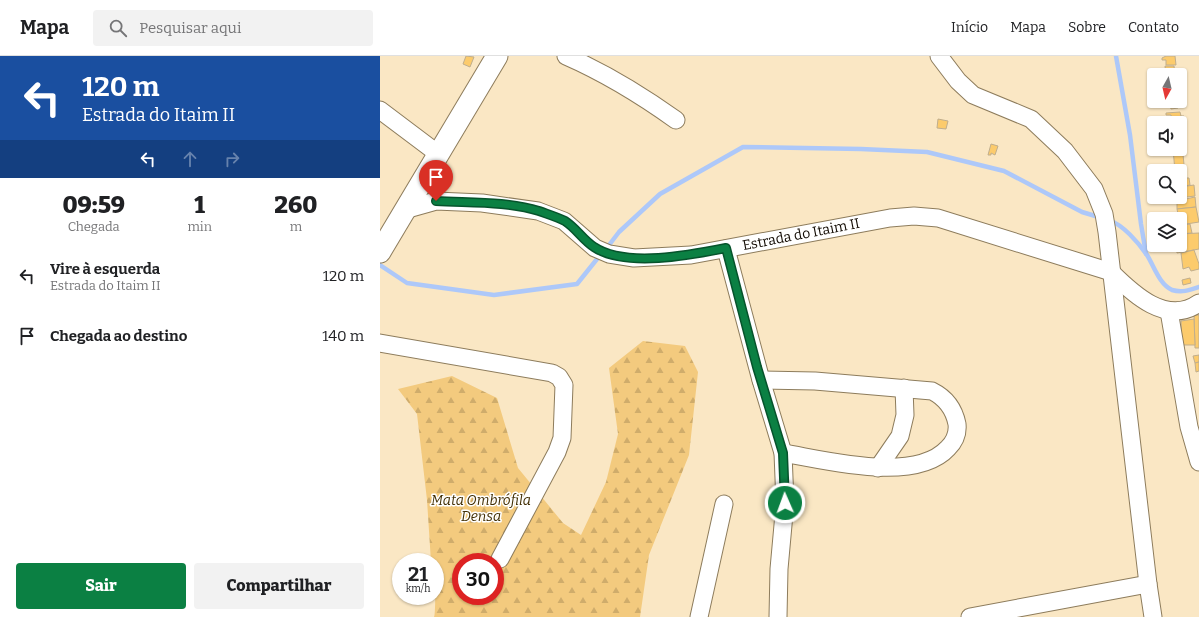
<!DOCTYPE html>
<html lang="pt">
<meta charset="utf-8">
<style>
:root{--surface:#fff;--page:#f2f2f2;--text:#202124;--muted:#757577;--line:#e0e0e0;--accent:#0b8043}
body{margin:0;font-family:Bitter,serif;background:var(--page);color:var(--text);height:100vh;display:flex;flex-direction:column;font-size:15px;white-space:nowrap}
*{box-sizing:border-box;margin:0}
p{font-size:13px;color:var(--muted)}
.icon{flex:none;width:22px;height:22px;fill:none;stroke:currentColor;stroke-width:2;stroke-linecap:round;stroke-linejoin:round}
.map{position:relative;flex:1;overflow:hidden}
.sheet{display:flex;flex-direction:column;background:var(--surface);width:380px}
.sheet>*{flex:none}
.guide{background:#1a4fa0;color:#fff;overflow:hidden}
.needle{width:26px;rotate:188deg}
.buttons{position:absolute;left:767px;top:12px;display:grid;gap:8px}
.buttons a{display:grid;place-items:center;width:40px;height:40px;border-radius:4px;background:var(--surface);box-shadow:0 1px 3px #0004;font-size:20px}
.speed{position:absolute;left:12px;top:497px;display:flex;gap:8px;font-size:20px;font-weight:700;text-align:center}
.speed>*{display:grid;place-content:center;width:52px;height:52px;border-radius:50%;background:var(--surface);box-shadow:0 1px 3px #0004;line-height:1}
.speed small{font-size:10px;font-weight:400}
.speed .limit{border:6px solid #d22;background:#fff;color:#111}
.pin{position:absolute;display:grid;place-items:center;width:34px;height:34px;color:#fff;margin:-41px -17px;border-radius:50% 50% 50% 0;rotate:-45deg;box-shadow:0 0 4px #0007}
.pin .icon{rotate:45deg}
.me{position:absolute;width:44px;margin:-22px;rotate:358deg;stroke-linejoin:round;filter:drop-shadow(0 0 3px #0008)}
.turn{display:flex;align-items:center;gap:14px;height:84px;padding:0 16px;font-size:18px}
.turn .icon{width:52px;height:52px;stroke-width:2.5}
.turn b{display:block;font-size:28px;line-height:34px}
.lanes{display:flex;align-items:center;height:38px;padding:0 16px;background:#0003;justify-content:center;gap:20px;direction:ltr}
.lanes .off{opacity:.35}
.eta{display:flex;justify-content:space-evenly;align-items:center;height:68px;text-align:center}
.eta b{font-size:24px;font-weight:800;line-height:28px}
.action{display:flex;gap:8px;margin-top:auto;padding:8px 16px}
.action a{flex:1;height:46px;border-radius:4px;background:var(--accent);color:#fff;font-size:16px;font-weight:800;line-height:46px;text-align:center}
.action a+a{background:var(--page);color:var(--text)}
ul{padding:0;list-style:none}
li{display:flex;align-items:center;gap:12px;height:60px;padding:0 16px}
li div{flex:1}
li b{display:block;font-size:15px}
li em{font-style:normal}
header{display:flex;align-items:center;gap:24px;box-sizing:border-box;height:56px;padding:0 20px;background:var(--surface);border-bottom:1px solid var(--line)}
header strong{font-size:19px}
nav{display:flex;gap:22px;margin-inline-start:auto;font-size:14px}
.search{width:280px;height:36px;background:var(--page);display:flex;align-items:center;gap:10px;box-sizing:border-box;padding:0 14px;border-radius:4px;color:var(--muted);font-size:15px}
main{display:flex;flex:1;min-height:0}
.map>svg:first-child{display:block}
.forest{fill:url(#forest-firs);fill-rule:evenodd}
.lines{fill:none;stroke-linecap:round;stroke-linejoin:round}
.stream{stroke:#adc8f9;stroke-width:4.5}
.building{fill:#fccb6c;stroke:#c0ae8d}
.minor-casing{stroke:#8d7c5c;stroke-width:19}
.tertiary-casing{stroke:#8d7c5c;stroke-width:23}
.minor{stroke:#fff;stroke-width:17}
.tertiary{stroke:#fff;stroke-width:21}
.route-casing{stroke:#07532c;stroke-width:10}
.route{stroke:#0b8043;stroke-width:7}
.labels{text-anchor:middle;stroke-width:3;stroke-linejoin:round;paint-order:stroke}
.street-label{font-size:14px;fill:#110a02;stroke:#fff}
.park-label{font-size:14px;font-style:italic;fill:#422f04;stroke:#fff}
</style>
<header>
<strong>Mapa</strong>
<div class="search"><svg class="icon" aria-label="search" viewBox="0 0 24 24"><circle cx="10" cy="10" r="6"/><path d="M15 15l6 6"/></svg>Pesquisar aqui</div>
<nav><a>Início</a><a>Mapa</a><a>Sobre</a><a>Contato</a></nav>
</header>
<main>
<section class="sheet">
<div class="guide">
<div class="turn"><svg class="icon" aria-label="left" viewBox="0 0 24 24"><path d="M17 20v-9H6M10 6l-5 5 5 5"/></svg><div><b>120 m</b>Estrada do Itaim II</div></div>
<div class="lanes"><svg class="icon" aria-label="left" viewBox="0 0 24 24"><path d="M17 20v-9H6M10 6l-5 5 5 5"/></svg><svg class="icon off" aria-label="ahead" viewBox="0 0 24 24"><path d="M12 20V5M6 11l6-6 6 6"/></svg><svg class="icon off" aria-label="right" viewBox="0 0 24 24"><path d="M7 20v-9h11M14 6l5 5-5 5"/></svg></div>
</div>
<div class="eta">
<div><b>09:59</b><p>Chegada</p></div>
<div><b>1</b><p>min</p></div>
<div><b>260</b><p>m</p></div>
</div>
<ul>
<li><svg class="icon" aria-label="left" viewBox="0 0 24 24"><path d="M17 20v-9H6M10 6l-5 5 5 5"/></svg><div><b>Vire à esquerda</b><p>Estrada do Itaim II</p></div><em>120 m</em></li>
<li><svg class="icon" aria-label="arrive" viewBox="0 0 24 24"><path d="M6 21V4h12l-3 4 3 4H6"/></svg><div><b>Chegada ao destino</b></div><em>140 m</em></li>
</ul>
<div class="action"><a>Sair</a><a>Compartilhar</a></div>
</section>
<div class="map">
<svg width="819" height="561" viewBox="0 0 819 561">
<defs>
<pattern id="forest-firs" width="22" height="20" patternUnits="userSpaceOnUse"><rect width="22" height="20" fill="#f3ca7e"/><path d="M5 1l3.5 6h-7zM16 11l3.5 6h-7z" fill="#cfac6b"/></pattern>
</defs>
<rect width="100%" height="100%" fill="#fae7c4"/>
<!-- forest -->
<path class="forest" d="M263,285L305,290L318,316L309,399L269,499L260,561H54C56,557 55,515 55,506H51L47,444L37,358L18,333L72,320L117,342L138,412L183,467L201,479L226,426L238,378L229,312ZM81,506H115V540H81Z"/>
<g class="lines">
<!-- stream -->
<g class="stream">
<polyline points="736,0 750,79 761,168 766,198"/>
<path d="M729,164C743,169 758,186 767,199C774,210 779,228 792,234C802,237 810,234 819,231"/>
<polyline points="226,193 239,176 280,138 363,91 481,93 547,96 624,115 702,156 722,162"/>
<polyline points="0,209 27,227 114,239 197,228 221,198"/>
</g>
</g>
<!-- building -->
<g class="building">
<polygon points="86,0 94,1 90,11 83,8"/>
<polygon points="786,0 795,0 796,9 786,9 786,4 782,4 782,2"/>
<polygon points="785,10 794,10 795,19 786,19"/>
<polygon points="789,45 800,45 800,47 798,47 798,52 791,53"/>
<polygon points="800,56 801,60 804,60 804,65 792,67 791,59 786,59 786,57"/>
<polygon points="558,63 568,65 566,73 557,72"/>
<polygon points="800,69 801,69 803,84 800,84"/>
<polygon points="611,88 618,90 615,99 611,97 611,99 608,99"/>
<polygon points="802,88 805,119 800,120 800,115 795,115 793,93 800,93 800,89"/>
<polygon points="800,122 809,122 810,129 800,131"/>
<polygon points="814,129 815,140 799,142 800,131"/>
<polygon points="815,141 816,151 797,153 797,145"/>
<polygon points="816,151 819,166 800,169 797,153"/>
<polygon points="810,168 812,177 800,178 800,169"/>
<polygon points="819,177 819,193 797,197 796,189 800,189 800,178"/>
<polygon points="814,194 819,208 819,213 811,215 809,211 803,213 801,197"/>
<polygon points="810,222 811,227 803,229 802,224"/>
<polygon points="814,259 819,259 819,292 815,292"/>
<polygon points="814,263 815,289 802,289 801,265"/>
<polygon points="819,299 819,306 815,307 813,300"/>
<polygon points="819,306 819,315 816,316 815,307"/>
</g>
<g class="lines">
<defs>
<g id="minor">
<path d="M186,0C225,17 261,39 296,64"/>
<polyline points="559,0 578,25 593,39 651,63 685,95 714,133 724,158 727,176 768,528 773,561"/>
<polyline points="0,54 57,97"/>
<path d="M24,154L56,145L102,147L158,155L184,165L215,192L229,198L254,202L311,199L510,162L534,160L558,162L731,216C753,238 787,270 819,247"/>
<polyline points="346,193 381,324 403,397 405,447 399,513 398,561"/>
<polyline points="789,255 809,371 819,406"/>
<polyline points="0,287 172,317 179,321 184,329 182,382 177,396 120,503"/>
<path d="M381,324L435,325L552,335C566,342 574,353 577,368C578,377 575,385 568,392C535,428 446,404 403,397"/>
<polyline points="498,412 520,380 525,359 524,332"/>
<polyline points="319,561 344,448"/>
<polyline points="590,561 768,528"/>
</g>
<polyline id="tertiary" points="0,196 117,0"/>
</defs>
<!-- minor casing -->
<use href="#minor" class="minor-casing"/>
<!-- tertiary casing -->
<use href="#tertiary" class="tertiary-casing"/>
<!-- minor -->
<use href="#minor" class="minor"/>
<!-- tertiary -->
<use href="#tertiary" class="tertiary"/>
</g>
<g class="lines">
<defs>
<path id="route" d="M56,145C89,147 127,145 159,155C167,158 177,161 185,165C196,172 203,184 214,191C245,212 311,199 346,192L377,311L403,397L405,447"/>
</defs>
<!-- route casing -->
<use href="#route" class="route-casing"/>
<!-- route -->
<use href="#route" class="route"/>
</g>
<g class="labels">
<!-- street labels -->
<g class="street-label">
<text transform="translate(421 178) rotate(-11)" y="5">Estrada do Itaim II</text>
</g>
<!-- park labels -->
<g class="park-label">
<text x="101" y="449">Mata Ombrófila<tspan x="101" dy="16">Densa</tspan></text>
</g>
</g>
</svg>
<div class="buttons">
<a><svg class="needle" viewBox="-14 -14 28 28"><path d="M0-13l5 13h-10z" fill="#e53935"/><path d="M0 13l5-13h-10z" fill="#757577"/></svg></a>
<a><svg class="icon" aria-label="sound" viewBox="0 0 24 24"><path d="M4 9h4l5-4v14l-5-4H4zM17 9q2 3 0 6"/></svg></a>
<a><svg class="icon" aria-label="search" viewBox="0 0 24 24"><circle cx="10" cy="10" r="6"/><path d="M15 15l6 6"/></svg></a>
<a><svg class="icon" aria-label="layers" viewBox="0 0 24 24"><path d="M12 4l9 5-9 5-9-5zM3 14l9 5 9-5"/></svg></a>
</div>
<div class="speed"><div>21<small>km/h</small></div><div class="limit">30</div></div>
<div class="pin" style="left:56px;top:145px;background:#d93025"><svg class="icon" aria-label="arrive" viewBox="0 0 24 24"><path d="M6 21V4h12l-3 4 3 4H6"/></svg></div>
<svg class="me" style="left:405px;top:447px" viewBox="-20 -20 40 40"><circle r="17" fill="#0b8043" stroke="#fff" stroke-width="3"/><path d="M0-11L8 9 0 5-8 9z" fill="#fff"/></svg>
</div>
</main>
